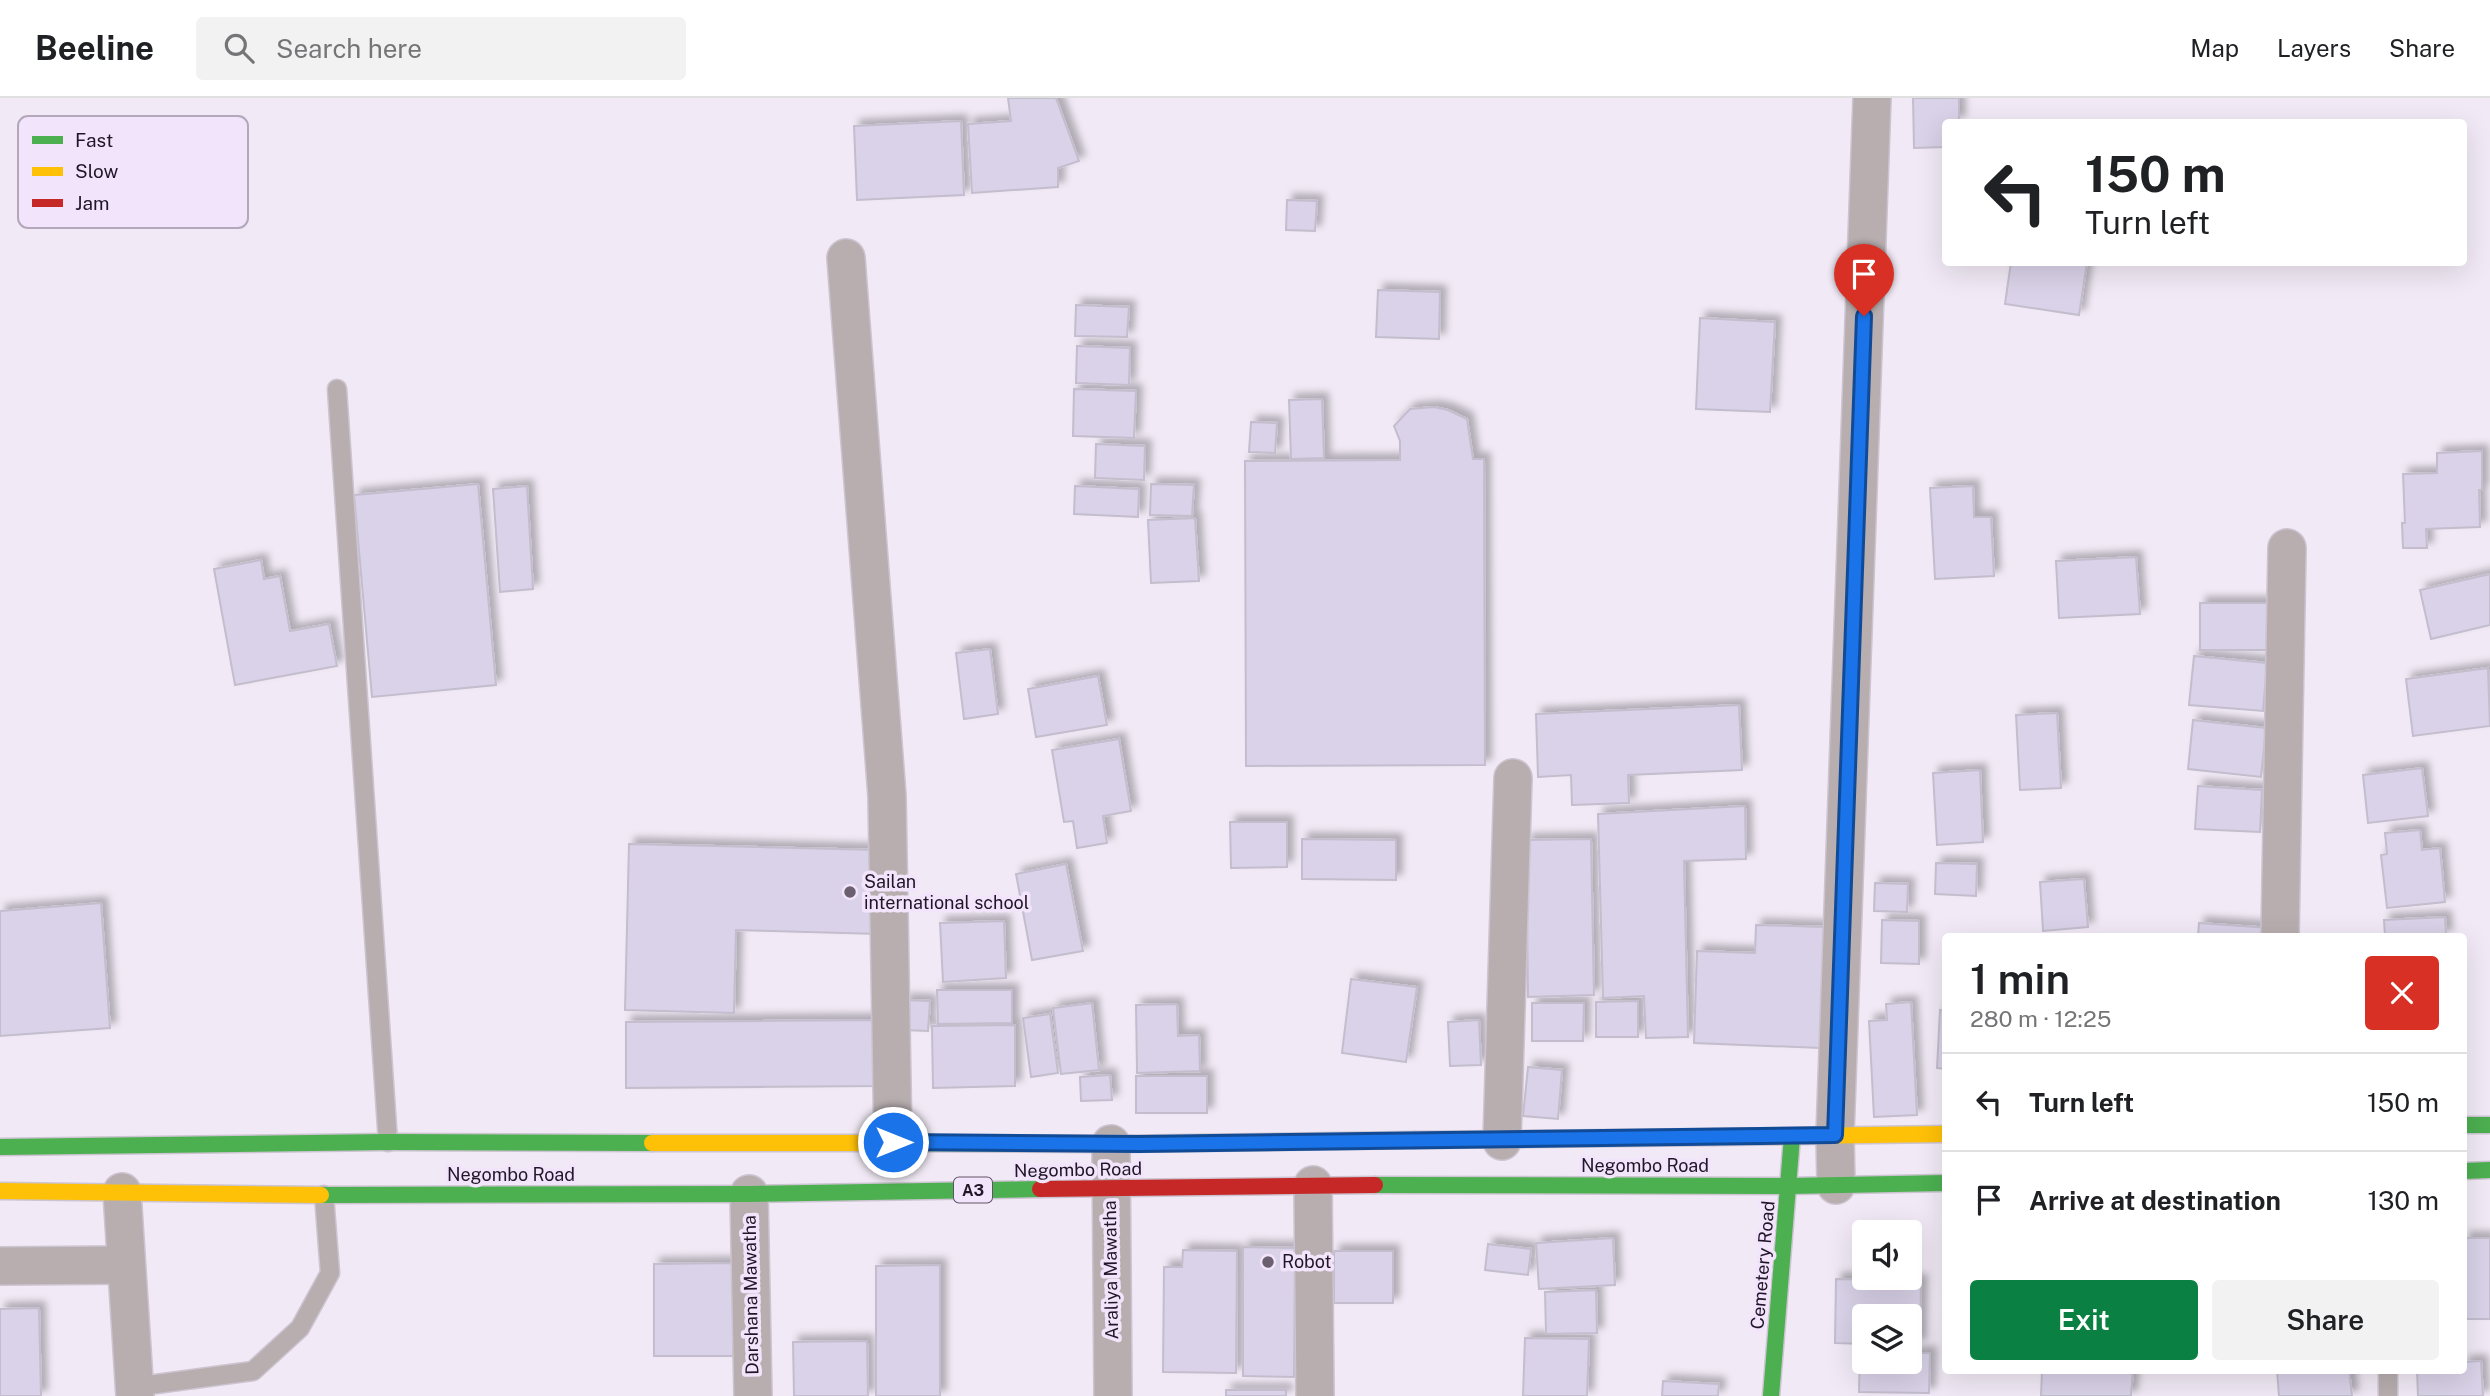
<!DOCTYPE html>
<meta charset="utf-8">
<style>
:root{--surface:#fff;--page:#f2f2f2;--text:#202124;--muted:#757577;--line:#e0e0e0;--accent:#0b8043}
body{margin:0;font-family:"Public Sans",sans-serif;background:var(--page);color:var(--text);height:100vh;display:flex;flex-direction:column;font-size:26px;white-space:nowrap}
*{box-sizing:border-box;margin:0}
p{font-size:23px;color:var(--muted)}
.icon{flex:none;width:38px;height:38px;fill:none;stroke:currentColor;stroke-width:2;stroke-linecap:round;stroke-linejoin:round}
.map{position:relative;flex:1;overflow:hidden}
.drawer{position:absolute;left:1942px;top:835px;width:525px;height:441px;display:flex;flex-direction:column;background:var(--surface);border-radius:7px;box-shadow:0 7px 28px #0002}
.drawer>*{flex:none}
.top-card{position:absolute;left:1942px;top:21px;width:525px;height:147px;border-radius:7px;box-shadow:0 7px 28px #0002;background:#fff;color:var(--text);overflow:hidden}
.controls{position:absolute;left:1852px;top:1122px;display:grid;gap:14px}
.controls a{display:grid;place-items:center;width:70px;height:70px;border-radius:7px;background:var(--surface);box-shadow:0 7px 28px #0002;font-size:35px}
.pin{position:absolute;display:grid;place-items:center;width:60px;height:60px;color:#fff;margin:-72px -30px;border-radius:50% 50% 50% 0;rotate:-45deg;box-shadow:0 0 7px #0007}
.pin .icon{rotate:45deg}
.me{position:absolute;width:77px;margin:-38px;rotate:90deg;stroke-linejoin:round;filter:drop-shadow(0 0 5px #0008)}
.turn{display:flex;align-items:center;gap:24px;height:147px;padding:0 28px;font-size:32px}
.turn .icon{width:91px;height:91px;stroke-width:2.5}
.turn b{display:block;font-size:49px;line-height:60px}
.round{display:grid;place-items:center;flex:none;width:74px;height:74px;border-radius:7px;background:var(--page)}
.overview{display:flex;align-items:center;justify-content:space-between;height:119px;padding:0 28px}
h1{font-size:42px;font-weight:600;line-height:52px}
.primary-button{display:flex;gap:14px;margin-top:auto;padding:14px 28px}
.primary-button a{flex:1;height:80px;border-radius:7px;background:var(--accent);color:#fff;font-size:28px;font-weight:600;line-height:80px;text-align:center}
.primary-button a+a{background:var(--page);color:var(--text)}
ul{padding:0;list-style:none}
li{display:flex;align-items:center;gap:21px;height:98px;padding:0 28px;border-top:2px solid var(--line)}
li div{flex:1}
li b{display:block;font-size:26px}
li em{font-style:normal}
header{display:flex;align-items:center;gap:42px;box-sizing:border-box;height:98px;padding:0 35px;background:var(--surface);border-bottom:2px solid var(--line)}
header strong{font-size:33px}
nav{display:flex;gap:38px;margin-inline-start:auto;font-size:24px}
.search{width:490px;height:63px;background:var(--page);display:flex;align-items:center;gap:18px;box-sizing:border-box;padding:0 24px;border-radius:7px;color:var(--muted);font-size:26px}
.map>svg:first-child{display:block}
.building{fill:#d9d2e8;stroke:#c3bdcd;stroke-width:2;filter:url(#shadow)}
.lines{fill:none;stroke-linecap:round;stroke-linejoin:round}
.lane-casing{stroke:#ccc4d0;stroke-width:21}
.street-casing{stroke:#ccc4d0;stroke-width:40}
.fast-casing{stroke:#ccc4d0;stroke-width:19}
.slow-casing{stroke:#ccc4d0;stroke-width:19}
.jam-casing{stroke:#ccc4d0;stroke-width:19}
.lane{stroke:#b8aeb0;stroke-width:18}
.street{stroke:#b8aeb0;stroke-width:37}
.fast{stroke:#4caf50;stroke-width:16}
.slow{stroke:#ffc107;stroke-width:16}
.jam{stroke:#c62828;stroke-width:16}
.route-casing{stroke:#114b97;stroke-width:18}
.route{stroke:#1a73e8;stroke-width:12}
.poi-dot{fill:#6a6070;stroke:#f2e5fb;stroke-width:2.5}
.labels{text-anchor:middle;stroke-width:7;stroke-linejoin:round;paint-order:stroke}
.shield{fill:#f2e5fb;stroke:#605367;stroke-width:2}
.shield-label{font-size:16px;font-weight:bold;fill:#211528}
.poi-label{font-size:18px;fill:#211528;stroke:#f2e5fb;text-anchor:start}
.street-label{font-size:18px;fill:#211528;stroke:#f2e5fb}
.key{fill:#f2e5fb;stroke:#b3a7bc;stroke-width:2}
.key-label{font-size:19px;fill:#211528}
</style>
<header>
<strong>Beeline</strong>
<div class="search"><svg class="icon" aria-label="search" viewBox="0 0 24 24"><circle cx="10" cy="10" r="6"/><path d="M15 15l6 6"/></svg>Search here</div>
<nav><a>Map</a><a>Layers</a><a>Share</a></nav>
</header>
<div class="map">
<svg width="2490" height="1298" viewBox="0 0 2490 1298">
<defs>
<filter id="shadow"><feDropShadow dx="6" dy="-6" stdDeviation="3.5" flood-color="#0004"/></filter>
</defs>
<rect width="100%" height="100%" fill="#f1eaf6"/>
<!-- building -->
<g class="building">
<polygon points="1008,0 1056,0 1079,63 1058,70 1058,89 972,95 968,26 1011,23"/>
<polygon points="1913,0 1959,0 1959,24 1946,24 1946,49 1914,50"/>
<polygon points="961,23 964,97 857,102 854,28"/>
<polygon points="1287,102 1317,103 1315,133 1286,132"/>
<polygon points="2011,164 2087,164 2079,217 2005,206"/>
<polygon points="1378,192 1440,194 1439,241 1376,239"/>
<polygon points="1076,207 1129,209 1127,239 1075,238"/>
<polygon points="1700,220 1775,224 1770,314 1696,311"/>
<polygon points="1077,248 1130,250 1129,287 1076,285"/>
<polygon points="1074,291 1136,293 1134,340 1073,338"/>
<polygon points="1322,301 1324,360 1291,361 1289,302"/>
<polygon points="1434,309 1448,312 1467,321 1473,361 1484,361 1485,667 1246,668 1245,363 1400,362 1400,343 1394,328 1410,311"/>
<polygon points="1251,324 1277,325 1275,355 1249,354"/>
<polygon points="1096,346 1145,348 1144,382 1095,380"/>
<polygon points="2482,353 2482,392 2479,392 2480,429 2426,431 2427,450 2403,450 2402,425 2405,425 2403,376 2437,375 2437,355"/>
<polygon points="478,386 496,587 372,599 354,397"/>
<polygon points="1151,386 1194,387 1192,418 1150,417"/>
<polygon points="527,388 533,491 500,494 493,391"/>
<polygon points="1075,388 1139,391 1138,419 1074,416"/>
<polygon points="1973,388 1974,419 1991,419 1994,478 1935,481 1930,390"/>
<polygon points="1195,420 1199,483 1151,485 1148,422"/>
<polygon points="2136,459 2140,516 2059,520 2056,463"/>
<polygon points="261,462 264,481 280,478 290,533 329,526 337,568 235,587 214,471"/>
<polygon points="2490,476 2490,527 2431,541 2420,492"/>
<polygon points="2200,505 2267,505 2268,552 2200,552"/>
<polygon points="990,551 998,616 964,621 956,555"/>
<polygon points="2194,558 2267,565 2263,613 2189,607"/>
<polygon points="2488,570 2490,628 2413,638 2406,581"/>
<polygon points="1098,578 1107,627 1036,639 1028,591"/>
<polygon points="1739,607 1742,672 1628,677 1629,705 1572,707 1571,677 1538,679 1536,616"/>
<polygon points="2057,615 2061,690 2020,692 2016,617"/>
<polygon points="2193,622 2266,630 2261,679 2188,671"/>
<polygon points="1119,641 1131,713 1103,718 1107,745 1077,750 1073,723 1064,724 1052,652"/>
<polygon points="2422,670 2428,718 2368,725 2363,677"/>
<polygon points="1980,672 1983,744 1937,747 1933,675"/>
<polygon points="2198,688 2262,692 2260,734 2195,731"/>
<polygon points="1745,708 1746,761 1684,763 1688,939 1646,940 1644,898 1603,900 1598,716"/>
<polygon points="1230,724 1287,724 1287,769 1231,770"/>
<polygon points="2420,732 2422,752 2440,750 2445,804 2387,810 2381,757 2387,756 2385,735"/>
<polygon points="1302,741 1396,742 1396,782 1302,781"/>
<polygon points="1591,741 1594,897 1528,899 1526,742"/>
<polygon points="629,746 880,752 878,836 736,832 734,915 625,912"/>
<polygon points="1936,765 1977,766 1976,798 1935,796"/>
<polygon points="1066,766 1083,853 1032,862 1016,776"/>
<polygon points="2084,781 2088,829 2043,833 2040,784"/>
<polygon points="1875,785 1908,786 1907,814 1874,813"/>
<polygon points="101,805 110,930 0,938 0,813"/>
<polygon points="2445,819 2446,838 2385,838 2384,822"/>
<polygon points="1882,822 1919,823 1919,866 1881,865"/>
<polygon points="1004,823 1006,880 943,884 940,825"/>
<polygon points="2199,825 2270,830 2270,838 2198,838"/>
<polygon points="1756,827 1825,829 1820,950 1694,945 1697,853 1755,855"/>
<polygon points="1351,881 1417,889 1406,964 1342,955"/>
<polygon points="937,892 1012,892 1012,925 938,926"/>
<polygon points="904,902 930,903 928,933 902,932"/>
<polygon points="1638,903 1638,939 1596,939 1596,904"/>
<polygon points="1911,904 1917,1017 1874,1019 1869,923 1887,922 1886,906"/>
<polygon points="1092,905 1099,972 1061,976 1053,910"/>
<polygon points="1532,905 1584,905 1583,943 1532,943"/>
<polygon points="1177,906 1178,938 1199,937 1200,973 1137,975 1136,907"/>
<polygon points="1940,912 1946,913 1946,971 1937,970"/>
<polygon points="1050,916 1058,975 1031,979 1023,920"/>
<polygon points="882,922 882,988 626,990 626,924"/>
<polygon points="1479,922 1481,967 1450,968 1448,924"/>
<polygon points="1015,927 1015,988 933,990 932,928"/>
<polygon points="1528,969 1562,972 1558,1021 1523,1018"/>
<polygon points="1110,977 1112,1002 1081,1003 1080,979"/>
<rect x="1136" y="978" width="71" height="37"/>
<polygon points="1613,1140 1615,1187 1539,1191 1536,1145"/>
<rect x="2464" y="1140" width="26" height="81"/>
<polygon points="1488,1146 1531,1151 1528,1177 1485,1172"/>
<polygon points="1243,1149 1295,1150 1294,1279 1243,1278"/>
<polygon points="1183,1152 1237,1153 1236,1275 1163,1274 1164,1169 1182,1169"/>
<rect x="1334" y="1153" width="59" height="52"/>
<polygon points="733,1165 733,1258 654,1258 654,1166"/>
<polygon points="940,1167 940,1298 876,1298 876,1168"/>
<polygon points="1836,1181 1921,1183 1920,1247 1909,1247 1909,1218 1864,1218 1864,1246 1835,1245"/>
<polygon points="1596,1192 1597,1235 1546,1236 1545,1194"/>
<polygon points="39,1210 41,1298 0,1298 0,1211"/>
<polygon points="1525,1240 1589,1241 1587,1298 1523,1298"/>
<polygon points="867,1243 868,1298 794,1298 793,1244"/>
<polygon points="1860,1254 1864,1254 1864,1264 1909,1264 1909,1255 1930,1255 1929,1295 1859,1294"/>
<polygon points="2481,1263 2483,1298 2418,1298 2417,1272 2464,1272 2464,1264"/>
<polygon points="2042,1272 2133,1272 2131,1298 2041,1298"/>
<polygon points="2277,1272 2349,1272 2352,1298 2279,1298"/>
<polygon points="1663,1283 1719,1286 1718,1298 1662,1298"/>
<rect x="1226" y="1292" width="60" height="6"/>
</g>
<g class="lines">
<defs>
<g id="lane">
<polyline points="337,291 388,1044"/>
<polyline points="2388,1272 2388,1298"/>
<polyline points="134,1289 253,1273 300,1230 330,1175 324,1097"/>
</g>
<g id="street">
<polyline points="846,160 887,698 893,1044"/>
<polyline points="2280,838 2287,450"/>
<polyline points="1502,1043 1513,680"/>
<polyline points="1111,1046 1113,1298"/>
<polyline points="1313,1087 1315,1298"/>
<polyline points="1836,1087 1835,1037 1872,0"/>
<polyline points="122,1094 135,1298"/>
<polyline points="749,1096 753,1298"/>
<polyline points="0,1168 126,1167"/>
</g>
<g id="fast">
<polyline points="2464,1027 2490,1027"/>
<polyline points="872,1045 1111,1046 1415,1042"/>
<polyline points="0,1049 388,1044 652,1045"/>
<polyline points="2464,1073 2490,1072"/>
<polyline points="1375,1087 1789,1088 1946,1085"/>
<polyline points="321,1097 749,1096 1040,1091"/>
<polyline points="1771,1298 1792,1039"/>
</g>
<g id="slow">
<polyline points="1714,1039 1946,1036"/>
<polyline points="652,1045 872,1045"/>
<polyline points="0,1093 321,1097"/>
</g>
<g id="jam">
<polyline points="1415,1042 1714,1039"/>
<polyline points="1040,1091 1375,1087"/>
</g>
</defs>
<!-- lane casing -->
<use href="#lane" class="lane-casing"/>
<!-- street casing -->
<use href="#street" class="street-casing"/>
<!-- fast casing -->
<use href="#fast" class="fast-casing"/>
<!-- slow casing -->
<use href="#slow" class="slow-casing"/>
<!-- jam casing -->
<use href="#jam" class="jam-casing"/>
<!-- lane -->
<use href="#lane" class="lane"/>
<!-- street -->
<use href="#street" class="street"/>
<!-- fast -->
<use href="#fast" class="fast"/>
<!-- slow -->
<use href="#slow" class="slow"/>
<!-- jam -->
<use href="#jam" class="jam"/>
</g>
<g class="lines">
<defs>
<polyline id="route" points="893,1044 1139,1046 1835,1037 1864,218"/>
</defs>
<!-- route casing -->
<use href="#route" class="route-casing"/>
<!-- route -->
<use href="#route" class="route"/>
</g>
<!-- markers -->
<g class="poi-dot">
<circle cx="850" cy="794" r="7"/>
<circle cx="1268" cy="1164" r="7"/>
</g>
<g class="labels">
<!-- shield labels -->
<rect class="shield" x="954" y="1079.5" width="38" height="25" rx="5"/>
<g class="shield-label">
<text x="973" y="1098">A3</text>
</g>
<!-- poi labels -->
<g class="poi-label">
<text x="864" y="790">Sailan<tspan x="864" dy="21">international school</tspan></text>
<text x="1282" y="1170">Robot</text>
</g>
<!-- street labels -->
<g class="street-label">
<text x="1645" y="1074">Negombo Road</text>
<text transform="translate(1078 1072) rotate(-1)" y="6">Negombo Road</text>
<text x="511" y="1083">Negombo Road</text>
<text transform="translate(1763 1167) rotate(-85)" y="6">Cemetery Road</text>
<text transform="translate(1111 1172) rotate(-91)" y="6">Araliya Mawatha</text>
<text transform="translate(751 1197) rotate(-91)" y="6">Darshana Mawatha</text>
</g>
</g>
<!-- legend -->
<rect x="18" y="18" width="230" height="112" rx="10" class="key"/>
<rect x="32" y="38" width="31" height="8" fill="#4caf50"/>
<rect x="32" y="69" width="31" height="9" fill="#ffc107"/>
<rect x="32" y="101" width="31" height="8" fill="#c62828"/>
<g class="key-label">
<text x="75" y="49">Fast</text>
<text x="75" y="80">Slow</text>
<text x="75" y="112">Jam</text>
</g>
</svg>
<div class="controls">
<a><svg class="icon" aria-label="sound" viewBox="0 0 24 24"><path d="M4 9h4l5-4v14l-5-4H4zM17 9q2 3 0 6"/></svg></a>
<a><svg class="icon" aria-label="layers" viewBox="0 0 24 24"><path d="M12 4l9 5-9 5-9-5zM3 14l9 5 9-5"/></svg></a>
</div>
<div class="pin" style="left:1864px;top:218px;background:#d93025"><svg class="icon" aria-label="arrive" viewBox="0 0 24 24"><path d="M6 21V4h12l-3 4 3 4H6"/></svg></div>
<svg class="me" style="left:893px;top:1044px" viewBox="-20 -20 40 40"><circle r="17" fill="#1a73e8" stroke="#fff" stroke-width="3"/><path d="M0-11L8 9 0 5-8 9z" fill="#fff"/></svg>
<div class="top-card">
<div class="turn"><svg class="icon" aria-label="left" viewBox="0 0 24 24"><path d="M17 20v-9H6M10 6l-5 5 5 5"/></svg><div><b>150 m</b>Turn left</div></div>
</div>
<section class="drawer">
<div class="overview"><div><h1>1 min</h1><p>280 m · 12:25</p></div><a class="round" style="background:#d93025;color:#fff"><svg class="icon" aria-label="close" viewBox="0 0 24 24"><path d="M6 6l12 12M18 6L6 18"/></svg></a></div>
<ul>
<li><svg class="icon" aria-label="left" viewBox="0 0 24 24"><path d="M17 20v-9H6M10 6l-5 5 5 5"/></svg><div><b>Turn left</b></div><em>150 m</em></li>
<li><svg class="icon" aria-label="arrive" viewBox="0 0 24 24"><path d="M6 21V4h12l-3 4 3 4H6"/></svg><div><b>Arrive at destination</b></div><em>130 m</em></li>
</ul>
<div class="primary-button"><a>Exit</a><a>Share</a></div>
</section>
</div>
